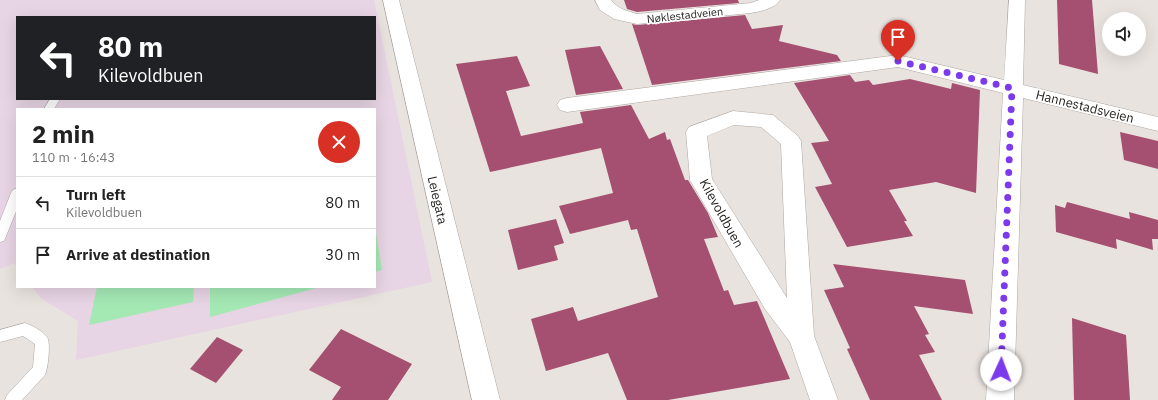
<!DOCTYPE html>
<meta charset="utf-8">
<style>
:root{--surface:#fff;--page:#f6f6f6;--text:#222;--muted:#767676;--line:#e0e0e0}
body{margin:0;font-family:"IBM Plex Sans",sans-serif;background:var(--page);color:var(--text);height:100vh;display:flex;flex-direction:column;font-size:15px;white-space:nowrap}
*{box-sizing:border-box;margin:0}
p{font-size:13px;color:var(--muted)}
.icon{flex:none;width:22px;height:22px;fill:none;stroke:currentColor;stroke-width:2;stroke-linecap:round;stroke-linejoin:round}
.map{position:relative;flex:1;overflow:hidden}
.details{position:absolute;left:16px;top:108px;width:360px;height:180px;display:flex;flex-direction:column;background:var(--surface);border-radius:0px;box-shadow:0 4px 16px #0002}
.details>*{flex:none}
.banner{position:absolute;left:16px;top:16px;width:360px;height:84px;border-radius:0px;box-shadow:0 4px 16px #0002;background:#202124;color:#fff;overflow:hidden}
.controls{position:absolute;left:1102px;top:12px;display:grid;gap:8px}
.controls a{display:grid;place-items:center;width:44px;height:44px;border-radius:50%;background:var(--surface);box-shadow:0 4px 16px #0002;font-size:20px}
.pin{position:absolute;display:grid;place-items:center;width:34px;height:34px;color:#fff;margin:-41px -17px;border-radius:50% 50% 50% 0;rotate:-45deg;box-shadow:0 0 4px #0007}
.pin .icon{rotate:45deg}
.me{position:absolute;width:44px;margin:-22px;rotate:2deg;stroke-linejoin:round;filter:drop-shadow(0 0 3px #0008)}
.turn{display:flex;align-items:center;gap:14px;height:84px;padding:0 16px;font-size:18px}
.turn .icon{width:52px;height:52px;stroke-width:2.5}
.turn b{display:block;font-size:28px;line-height:34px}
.round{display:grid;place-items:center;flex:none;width:42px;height:42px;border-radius:21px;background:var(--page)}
.overview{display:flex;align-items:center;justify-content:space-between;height:68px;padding:0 16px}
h1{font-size:24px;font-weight:700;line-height:30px}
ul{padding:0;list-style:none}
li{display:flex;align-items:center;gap:12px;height:52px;padding:0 16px;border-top:1px solid var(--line)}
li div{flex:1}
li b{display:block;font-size:15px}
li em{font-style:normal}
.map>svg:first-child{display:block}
.education{fill:#e7d4e4;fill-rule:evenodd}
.green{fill:#a4e8b4}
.building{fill:#a55070}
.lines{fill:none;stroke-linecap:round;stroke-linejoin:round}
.service-casing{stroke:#ada7a3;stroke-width:1}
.minor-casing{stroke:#ada7a3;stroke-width:1}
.tertiary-casing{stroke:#ada7a3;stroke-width:1}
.service{fill:#fff;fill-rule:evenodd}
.minor{fill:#fff;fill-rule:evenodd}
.tertiary{fill:#fff;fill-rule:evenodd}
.route{stroke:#7c3aed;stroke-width:7;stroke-dasharray:0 12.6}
.labels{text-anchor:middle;stroke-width:3.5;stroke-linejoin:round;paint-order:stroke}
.far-street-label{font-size:11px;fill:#201e1c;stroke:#fff}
.street-label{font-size:13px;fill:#201e1c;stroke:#fff}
</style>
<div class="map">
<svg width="1158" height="400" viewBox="0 0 1158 400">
<rect width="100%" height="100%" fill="#e9e3df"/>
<!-- education -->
<path class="education" d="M0,0H374L432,282L76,360L78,321L42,299L32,287H375V109H17V267L14,263L0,269ZM17,17H375V99H17Z"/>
<!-- green -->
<g class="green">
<polygon points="375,226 382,270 375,272"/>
<polygon points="97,287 194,287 193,302 89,325"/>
<polygon points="210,287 320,287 210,317"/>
</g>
<!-- building -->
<g class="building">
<polygon points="624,0 738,0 739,3 637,12 627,9"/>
<polygon points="1057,0 1092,0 1098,74 1059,64"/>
<polygon points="745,15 752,29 783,25 779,41 837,55 841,61 652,85 632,24 637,25"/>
<polygon points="600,46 623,89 576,95 565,50"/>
<polygon points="517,56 530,86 506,91 521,136 583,123 580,112 631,105 649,139 665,132 667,140 670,139 685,180 688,180 708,213 718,237 704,239 724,291 728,290 734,305 757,301 790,379 668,400 627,400 608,353 546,371 531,319 573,307 578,321 658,297 637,229 631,230 628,220 570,234 559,206 613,193 601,148 490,172 456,64"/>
<polygon points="850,75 855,82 869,80 873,85 910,79 951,89 952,83 980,90 976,193 936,182 889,190 907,221 904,221 913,236 847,247 815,187 832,184 811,143 829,141 794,83"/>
<polygon points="1120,132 1158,141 1158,169 1124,160"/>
<polygon points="1067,202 1130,219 1129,212 1158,220 1158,239 1152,239 1153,250 1116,239 1117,249 1056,232 1055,205 1065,208"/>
<polygon points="556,219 564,243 554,246 558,260 518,270 508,230"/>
<polygon points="833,264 965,280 973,314 914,306 929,334 925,335 935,352 919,355 942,400 870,400 847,349 850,348 824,290 844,287"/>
<polygon points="1072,318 1126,335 1130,400 1074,400"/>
<polygon points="341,329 412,364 388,400 332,400 341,387 309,370"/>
<polygon points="217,337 243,350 216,383 190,369"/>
</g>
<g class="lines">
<defs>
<g id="service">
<polygon points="50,99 60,99 54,109 44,109"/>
<polygon points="17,188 17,209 4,241 0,242 0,221 11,193 13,190"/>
<path d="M25,323C32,325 42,331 47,337C51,342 48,369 45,375L22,400H5L7,395L33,367L35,344L23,336L0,342V330Z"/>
</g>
<g id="minor">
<path d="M595,0H611C617,9 628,11 637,14L751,3L759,0H780C774,9 761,11 751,13L637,24L614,19L600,10Z"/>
<polygon points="1009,0 1025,0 1023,85 1158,117 1158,131 1023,98 1014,400 986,400 1003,93 898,67 567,112 560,110 557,105 560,100 567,98 898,55 1004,80"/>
<path d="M733,111L773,115L798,136L801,141L814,336L838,400H810L790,342L765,309L690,180L686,132L689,127ZM734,125L761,127L781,144L787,298L712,179L707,136Z"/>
</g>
<polygon id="tertiary" points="383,0 399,0 500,400 472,400"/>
</defs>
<!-- service casing -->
<use href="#service" class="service-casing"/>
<!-- minor casing -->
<use href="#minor" class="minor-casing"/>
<!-- tertiary casing -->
<use href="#tertiary" class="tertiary-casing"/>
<!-- service -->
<use href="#service" class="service"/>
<!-- minor -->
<use href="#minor" class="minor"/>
<!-- tertiary -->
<use href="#tertiary" class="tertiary"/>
</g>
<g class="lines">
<!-- route -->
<polyline class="route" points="898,61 1012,88 1001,370"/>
</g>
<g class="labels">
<!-- far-street labels -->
<g class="far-street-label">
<text transform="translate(685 15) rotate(-6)" y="4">Nøklestadveien</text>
</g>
<!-- street labels -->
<g class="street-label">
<text transform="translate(1085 106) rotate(14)" y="5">Hannestadsveien</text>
<text transform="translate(438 200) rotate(77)" y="5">Leiegata</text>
<text transform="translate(722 213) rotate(61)" y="5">Kilevoldbuen</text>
</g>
</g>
</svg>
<div class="controls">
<a><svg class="icon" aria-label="sound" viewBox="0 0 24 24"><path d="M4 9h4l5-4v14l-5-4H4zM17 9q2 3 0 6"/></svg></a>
</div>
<div class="pin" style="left:898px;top:61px;background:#d93025"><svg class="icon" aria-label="arrive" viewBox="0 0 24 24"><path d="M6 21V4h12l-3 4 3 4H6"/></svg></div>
<svg class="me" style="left:1001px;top:370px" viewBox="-20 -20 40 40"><circle r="19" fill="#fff"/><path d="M0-13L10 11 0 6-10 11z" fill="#7c3aed"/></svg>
<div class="banner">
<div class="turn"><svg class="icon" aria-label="left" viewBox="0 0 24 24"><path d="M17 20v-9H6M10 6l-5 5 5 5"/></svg><div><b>80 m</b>Kilevoldbuen</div></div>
</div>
<section class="details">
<div class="overview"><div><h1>2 min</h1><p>110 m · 16:43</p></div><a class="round" style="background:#d93025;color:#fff"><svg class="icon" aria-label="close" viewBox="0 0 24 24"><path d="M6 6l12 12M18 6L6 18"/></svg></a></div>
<ul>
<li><svg class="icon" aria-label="left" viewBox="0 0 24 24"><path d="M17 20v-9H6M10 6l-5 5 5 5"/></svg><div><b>Turn left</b><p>Kilevoldbuen</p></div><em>80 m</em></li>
<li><svg class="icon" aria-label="arrive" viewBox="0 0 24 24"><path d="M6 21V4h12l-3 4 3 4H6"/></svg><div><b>Arrive at destination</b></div><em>30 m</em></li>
</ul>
</section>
</div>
